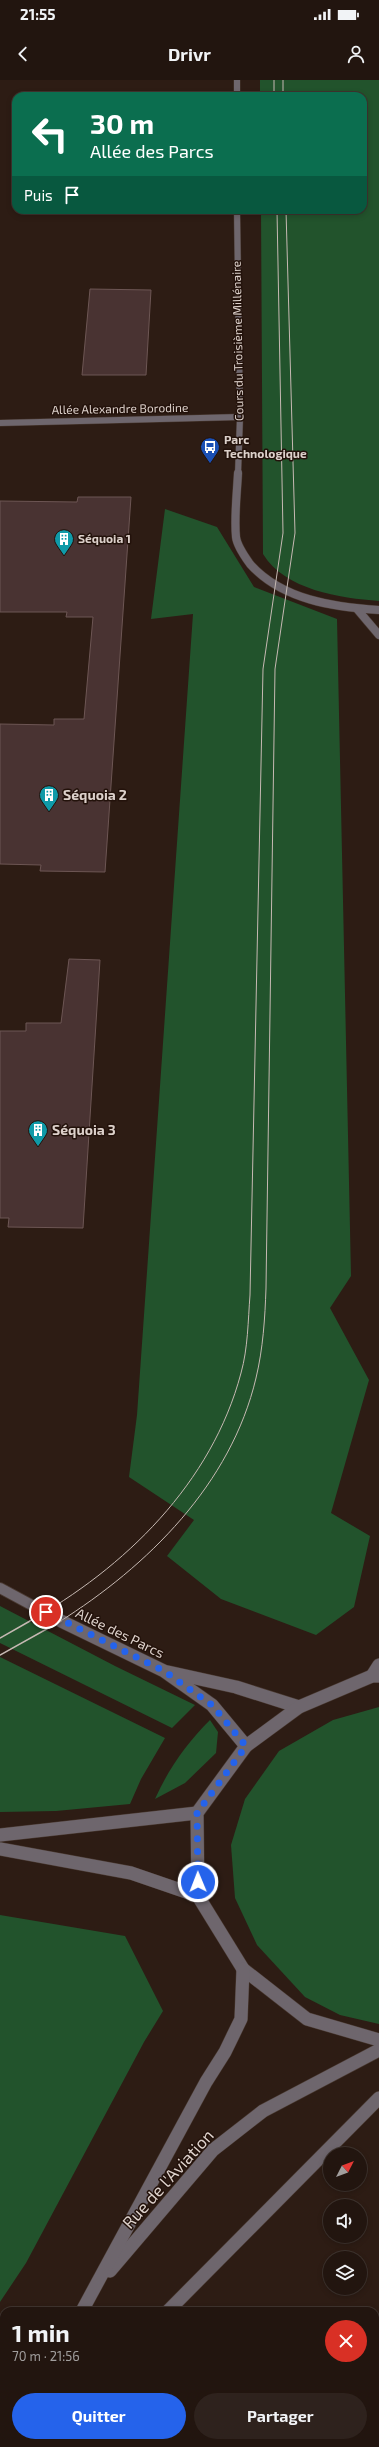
<!DOCTYPE html>
<html lang="fr">
<meta charset="utf-8">
<style>
:root{--surface:#22150f;--page:#2e221d;--text:#f1f3f6;--muted:#a29f9e;--line:#3f342f;--accent:#2563eb}
body{margin:0;font-family:"Exo 2",sans-serif;background:var(--page);color:var(--text);height:100vh;display:flex;flex-direction:column;font-size:15px;white-space:nowrap}
*{box-sizing:border-box;margin:0}
p{font-size:13px;color:var(--muted)}
.icon{flex:none;width:22px;height:22px;fill:none;stroke:currentColor;stroke-width:2;stroke-linecap:round;stroke-linejoin:round}
.map{position:relative;flex:1;overflow:hidden}
.details{position:absolute;left:0px;top:2227px;width:379px;height:140px;display:flex;flex-direction:column;background:var(--surface);border-radius:12px 12px 0 0;box-shadow:0 2px 6px #0003,0 0 0 1px var(--line)}
.details>*{flex:none}
.guide{position:absolute;left:12px;top:12px;width:355px;height:122px;border-radius:12px;box-shadow:0 2px 6px #0003,0 0 0 1px var(--line);background:#0b6e4f;color:#fff;overflow:hidden}
.needle{width:26px;rotate:48deg}
.tools{position:absolute;left:323px;top:2067px;display:grid;gap:8px}
.tools a{display:grid;place-items:center;width:44px;height:44px;border-radius:50%;background:var(--surface);box-shadow:0 2px 6px #0003,0 0 0 1px var(--line);font-size:20px}
.pin{position:absolute;display:grid;place-items:center;width:34px;height:34px;color:#fff;margin:-17px;border:2px solid #fff;border-radius:50%;box-shadow:0 1px 4px #0007}
.me{position:absolute;width:44px;margin:-22px;rotate:359deg;stroke-linejoin:round;filter:drop-shadow(0 0 3px #0008)}
.turn{display:flex;align-items:center;gap:14px;height:84px;padding:0 12px;font-size:18px}
.turn .icon{width:52px;height:52px;stroke-width:2.5}
.turn b{display:block;font-size:28px;line-height:34px}
.then{display:flex;align-items:center;height:38px;padding:0 12px;background:#0003;gap:8px;font-size:15px}
.round{display:grid;place-items:center;flex:none;width:42px;height:42px;border-radius:21px;background:var(--page)}
.headline{display:flex;align-items:center;justify-content:space-between;height:68px;padding:0 12px}
h1{font-size:24px;font-weight:700;line-height:30px}
.primary-button{display:flex;gap:8px;margin-top:auto;padding:8px 12px}
.primary-button a{flex:1;height:46px;border-radius:24px;background:var(--accent);color:#fff;font-size:16px;font-weight:700;line-height:46px;text-align:center}
.primary-button a+a{background:var(--page);color:var(--text)}
.status{display:flex;justify-content:space-between;align-items:center;height:28px;padding:0 20px;background:var(--surface);direction:ltr}
.status svg{height:11px;fill:currentColor}
header{display:flex;justify-content:space-between;align-items:center;height:52px;padding:0 12px;background:var(--surface);font-size:18px;font-weight:700}
.map>svg:first-child{display:block}
.green{fill:#22532c}
.building{fill:#493332;stroke:#6d5654}
.lines{fill:none;stroke-linecap:round;stroke-linejoin:round}
.minor-far3-casing{stroke:#493931;stroke-width:7}
.minor-far2-casing{stroke:#493931;stroke-width:9}
.minor-far1-casing{stroke:#493931;stroke-width:12}
.minor-casing{stroke:#493931;stroke-width:14}
.minor-far3{stroke:#6e666d;stroke-width:6}
.minor-far2{stroke:#6e666d;stroke-width:8}
.minor-far1{stroke:#6e666d;stroke-width:10}
.minor{stroke:#6e666d;stroke-width:13}
.tram-far1{stroke:#c6b9b3;stroke-width:1}
.tram{stroke:#c6b9b3;stroke-width:1.5}
.route{stroke:#2563eb;stroke-width:7;stroke-dasharray:0 12.6}
.labels{text-anchor:middle;stroke-width:3;stroke-linejoin:round;paint-order:stroke}
.far-street-label{font-size:12px;fill:#ddd1cb;stroke:#23120b}
.far-poi-label{font-size:12px;font-weight:bold;fill:#ddd1cb;stroke:#23120b;text-anchor:start}
.poi-label{font-size:14px;font-weight:bold;fill:#ddd1cb;stroke:#23120b;text-anchor:start}
.street-label{font-size:14px;fill:#ddd1cb;stroke:#23120b}
.near-street-label{font-size:17px;fill:#ddd1cb;stroke:#23120b}
</style>
<div class="status"><b>21:55</b><svg viewBox="0 0 49 12"><path d="M0 12V9h3v3zM5 12V6h3v6zM10 12V3h3v9zM15 12V0h3v12zM26 1h20v11H26zM47 4h2v5h-2z"/></svg></div>
<header><svg class="icon" aria-label="back" viewBox="0 0 24 24"><path d="M15 5l-7 7 7 7"/></svg>Drivr<svg class="icon" aria-label="person" viewBox="0 0 24 24"><circle cx="12" cy="8" r="4"/><path d="M4 21q1-7 8-7t8 7"/></svg></header>
<div class="map">
<svg width="379" height="2367" viewBox="0 0 379 2367">
<rect width="100%" height="100%" fill="#2d1c14"/>
<!-- green -->
<g class="green">
<path d="M260,0H379V521C340,518 285,510 263,474L261,130H363V16H260Z"/>
<polygon points="165,429 217,447 254,507 337,539 351,1196 330,1228 369,1300 331,1433 370,1456 354,1527 316,1555 221,1519 167,1476 194,1440 129,1397 137,1335 193,534 151,539"/>
<polygon points="0,1526 115,1586 195,1625 172,1648 0,1563"/>
<polygon points="0,1577 165,1658 141,1699 130,1724 56,1731 0,1732"/>
<polygon points="379,1627 379,1944 340,1935 305,1917 257,1865 235,1818 231,1765 245,1719 279,1671 333,1640"/>
<path d="M210,1640L218,1652L216,1673L185,1703L155,1719C169,1688 186,1664 210,1640Z"/>
<polygon points="0,1835 125,1856 163,1931 144,1962 26,2183 0,2222"/>
</g>
<!-- building -->
<g class="building">
<polygon points="90,209 151,210 146,295 82,295"/>
<polygon points="78,417 131,417 105,792 40,791 41,785 0,784 0,644 54,645 54,639 84,639 93,537 66,537 67,532 0,532 0,421 77,422"/>
<polygon points="69,879 100,880 83,1148 8,1147 9,1138 0,1138 0,951 26,951 26,943 61,943"/>
</g>
<g class="lines">
<defs>
<g id="minor-far3">
<polyline points="237,0 237,16"/>
<polyline points="237,130 240,337 238,394"/>
<polyline points="0,343 240,337"/>
</g>
<g id="minor-far2">
<path d="M238,393C237,413 234,437 236,457C237,466 245,477 250,484C282,520 334,527 379,530"/>
<polyline points="357,529 379,555"/>
</g>
<polyline id="minor-far1" points="0,1508 63,1542"/>
<g id="minor">
<polyline points="61,1541 164,1591 212,1625 246,1666"/>
<polyline points="168,1592 236,1607 299,1627"/>
<polyline points="372,1596 379,1585"/>
<polyline points="379,1596 372,1596 299,1627 246,1666 197,1733 198,1816 243,1889 307,1939 379,1960"/>
<polyline points="0,1755 197,1733"/>
<polyline points="0,1769 131,1793 198,1816"/>
<polyline points="110,2191 213,2070 263,2031 379,1970"/>
<polyline points="82,2231 206,2002 225,1972 241,1939 243,1889"/>
<polyline points="168,2231 379,2018"/>
<polyline points="0,2359 4,2352"/>
</g>
</defs>
<!-- minor-far3 casing -->
<use href="#minor-far3" class="minor-far3-casing"/>
<!-- minor-far2 casing -->
<use href="#minor-far2" class="minor-far2-casing"/>
<!-- minor-far1 casing -->
<use href="#minor-far1" class="minor-far1-casing"/>
<!-- minor casing -->
<use href="#minor" class="minor-casing"/>
<!-- minor-far3 -->
<use href="#minor-far3" class="minor-far3"/>
<!-- minor-far2 -->
<use href="#minor-far2" class="minor-far2"/>
<!-- minor-far1 -->
<use href="#minor-far1" class="minor-far1"/>
<!-- minor -->
<use href="#minor" class="minor"/>
<!-- tram-far1 -->
<g class="tram-far1">
<polyline points="274,0 274,16"/>
<polyline points="283,0 283,16"/>
<path d="M28,1542C125,1488 212,1403 241,1293C248,1268 248,1241 250,1215L263,589L283,453L277,130"/>
<path d="M59,1542C148,1486 231,1404 256,1298C263,1269 265,1238 266,1208L275,589L295,453L286,130"/>
</g>
<!-- tram -->
<g class="tram">
<polyline points="0,1558 30,1541"/>
<polyline points="0,1575 61,1541"/>
</g>
</g>
<g class="lines">
<!-- route -->
<polyline class="route" points="46,1532 164,1591 212,1625 246,1666 197,1733 198,1802"/>
</g>
<!-- icons -->
<defs>
<symbol id="bus-pin" viewBox="-11 -11 22 30"><path d="M0 17L-7.5 6A9.5 9.5 0 1 1 7.5 6Z" fill="#1a4fb4" stroke="#23120b"/><path d="M-5-6H5V4H4V6H2V4H-2V6H-4V4H-5ZM-3.5-4V0h7V-4ZM-3.5 1.2v1.5H-2V1.2ZM2 1.2v1.5H3.5V1.2Z" fill="#fff"/></symbol>
<symbol id="building-pin" viewBox="-11 -11 22 30"><path d="M0 17L-7.5 6A9.5 9.5 0 1 1 7.5 6Z" fill="#0f9aa8" stroke="#23120b"/><path d="M-4-6H4V6H1V3H-1V6H-4ZM-2.5-4.3h1.7v1.8h-1.7ZM.8-4.3h1.7v1.8H.8ZM-2.5-1h1.7V.8h-1.7ZM.8-1h1.7V.8H.8Z" fill="#fff"/></symbol>
</defs>
<g fill-rule="evenodd">
<use href="#bus-pin" x="199" y="356" width="22" height="30"/>
<use href="#building-pin" x="53" y="448" width="22" height="30"/>
<use href="#building-pin" x="38" y="704" width="22" height="30"/>
<use href="#building-pin" x="27" y="1039" width="22" height="30"/>
</g>
<g class="labels">
<!-- far-street labels -->
<g class="far-street-label">
<text transform="translate(238 261) rotate(-91)" y="4">Cours du Troisième Millénaire</text>
<text transform="translate(120 329) rotate(-1)" y="4">Allée Alexandre Borodine</text>
</g>
<!-- far-poi labels -->
<g class="far-poi-label">
<text x="224" y="364">Parc<tspan x="224" dy="14">Technologique</tspan></text>
<text x="78" y="463">Séquoia 1</text>
</g>
<!-- poi labels -->
<g class="poi-label">
<text x="63" y="720">Séquoia 2</text>
<text x="52" y="1055">Séquoia 3</text>
</g>
<!-- street labels -->
<g class="street-label">
<text transform="translate(120 1553) rotate(26)" y="5">Allée des Parcs</text>
</g>
<!-- near-street labels -->
<g class="near-street-label">
<text transform="translate(168 2099) rotate(-48)" y="6">Rue de l'Aviation</text>
</g>
</g>
</svg>
<div class="tools">
<a><svg class="needle" viewBox="-14 -14 28 28"><path d="M0-13l5 13h-10z" fill="#e53935"/><path d="M0 13l5-13h-10z" fill="#a29f9e"/></svg></a>
<a><svg class="icon" aria-label="sound" viewBox="0 0 24 24"><path d="M4 9h4l5-4v14l-5-4H4zM17 9q2 3 0 6"/></svg></a>
<a><svg class="icon" aria-label="layers" viewBox="0 0 24 24"><path d="M12 4l9 5-9 5-9-5zM3 14l9 5 9-5"/></svg></a>
</div>
<div class="pin" style="left:46px;top:1532px;background:#d93025"><svg class="icon" aria-label="arrive" viewBox="0 0 24 24"><path d="M6 21V4h12l-3 4 3 4H6"/></svg></div>
<svg class="me" style="left:198px;top:1802px" viewBox="-20 -20 40 40"><circle r="17" fill="#2563eb" stroke="#fff" stroke-width="3"/><path d="M0-11L8 9 0 5-8 9z" fill="#fff"/></svg>
<div class="guide">
<div class="turn"><svg class="icon" aria-label="left" viewBox="0 0 24 24"><path d="M17 20v-9H6M10 6l-5 5 5 5"/></svg><div><b>30 m</b>Allée des Parcs</div></div>
<div class="then">Puis<svg class="icon" aria-label="arrive" viewBox="0 0 24 24"><path d="M6 21V4h12l-3 4 3 4H6"/></svg></div>
</div>
<section class="details">
<div class="headline"><div><h1>1 min</h1><p>70 m · 21:56</p></div><a class="round" style="background:#d93025;color:#fff"><svg class="icon" aria-label="close" viewBox="0 0 24 24"><path d="M6 6l12 12M18 6L6 18"/></svg></a></div>
<div class="primary-button"><a>Quitter</a><a>Partager</a></div>
</section>
</div>
